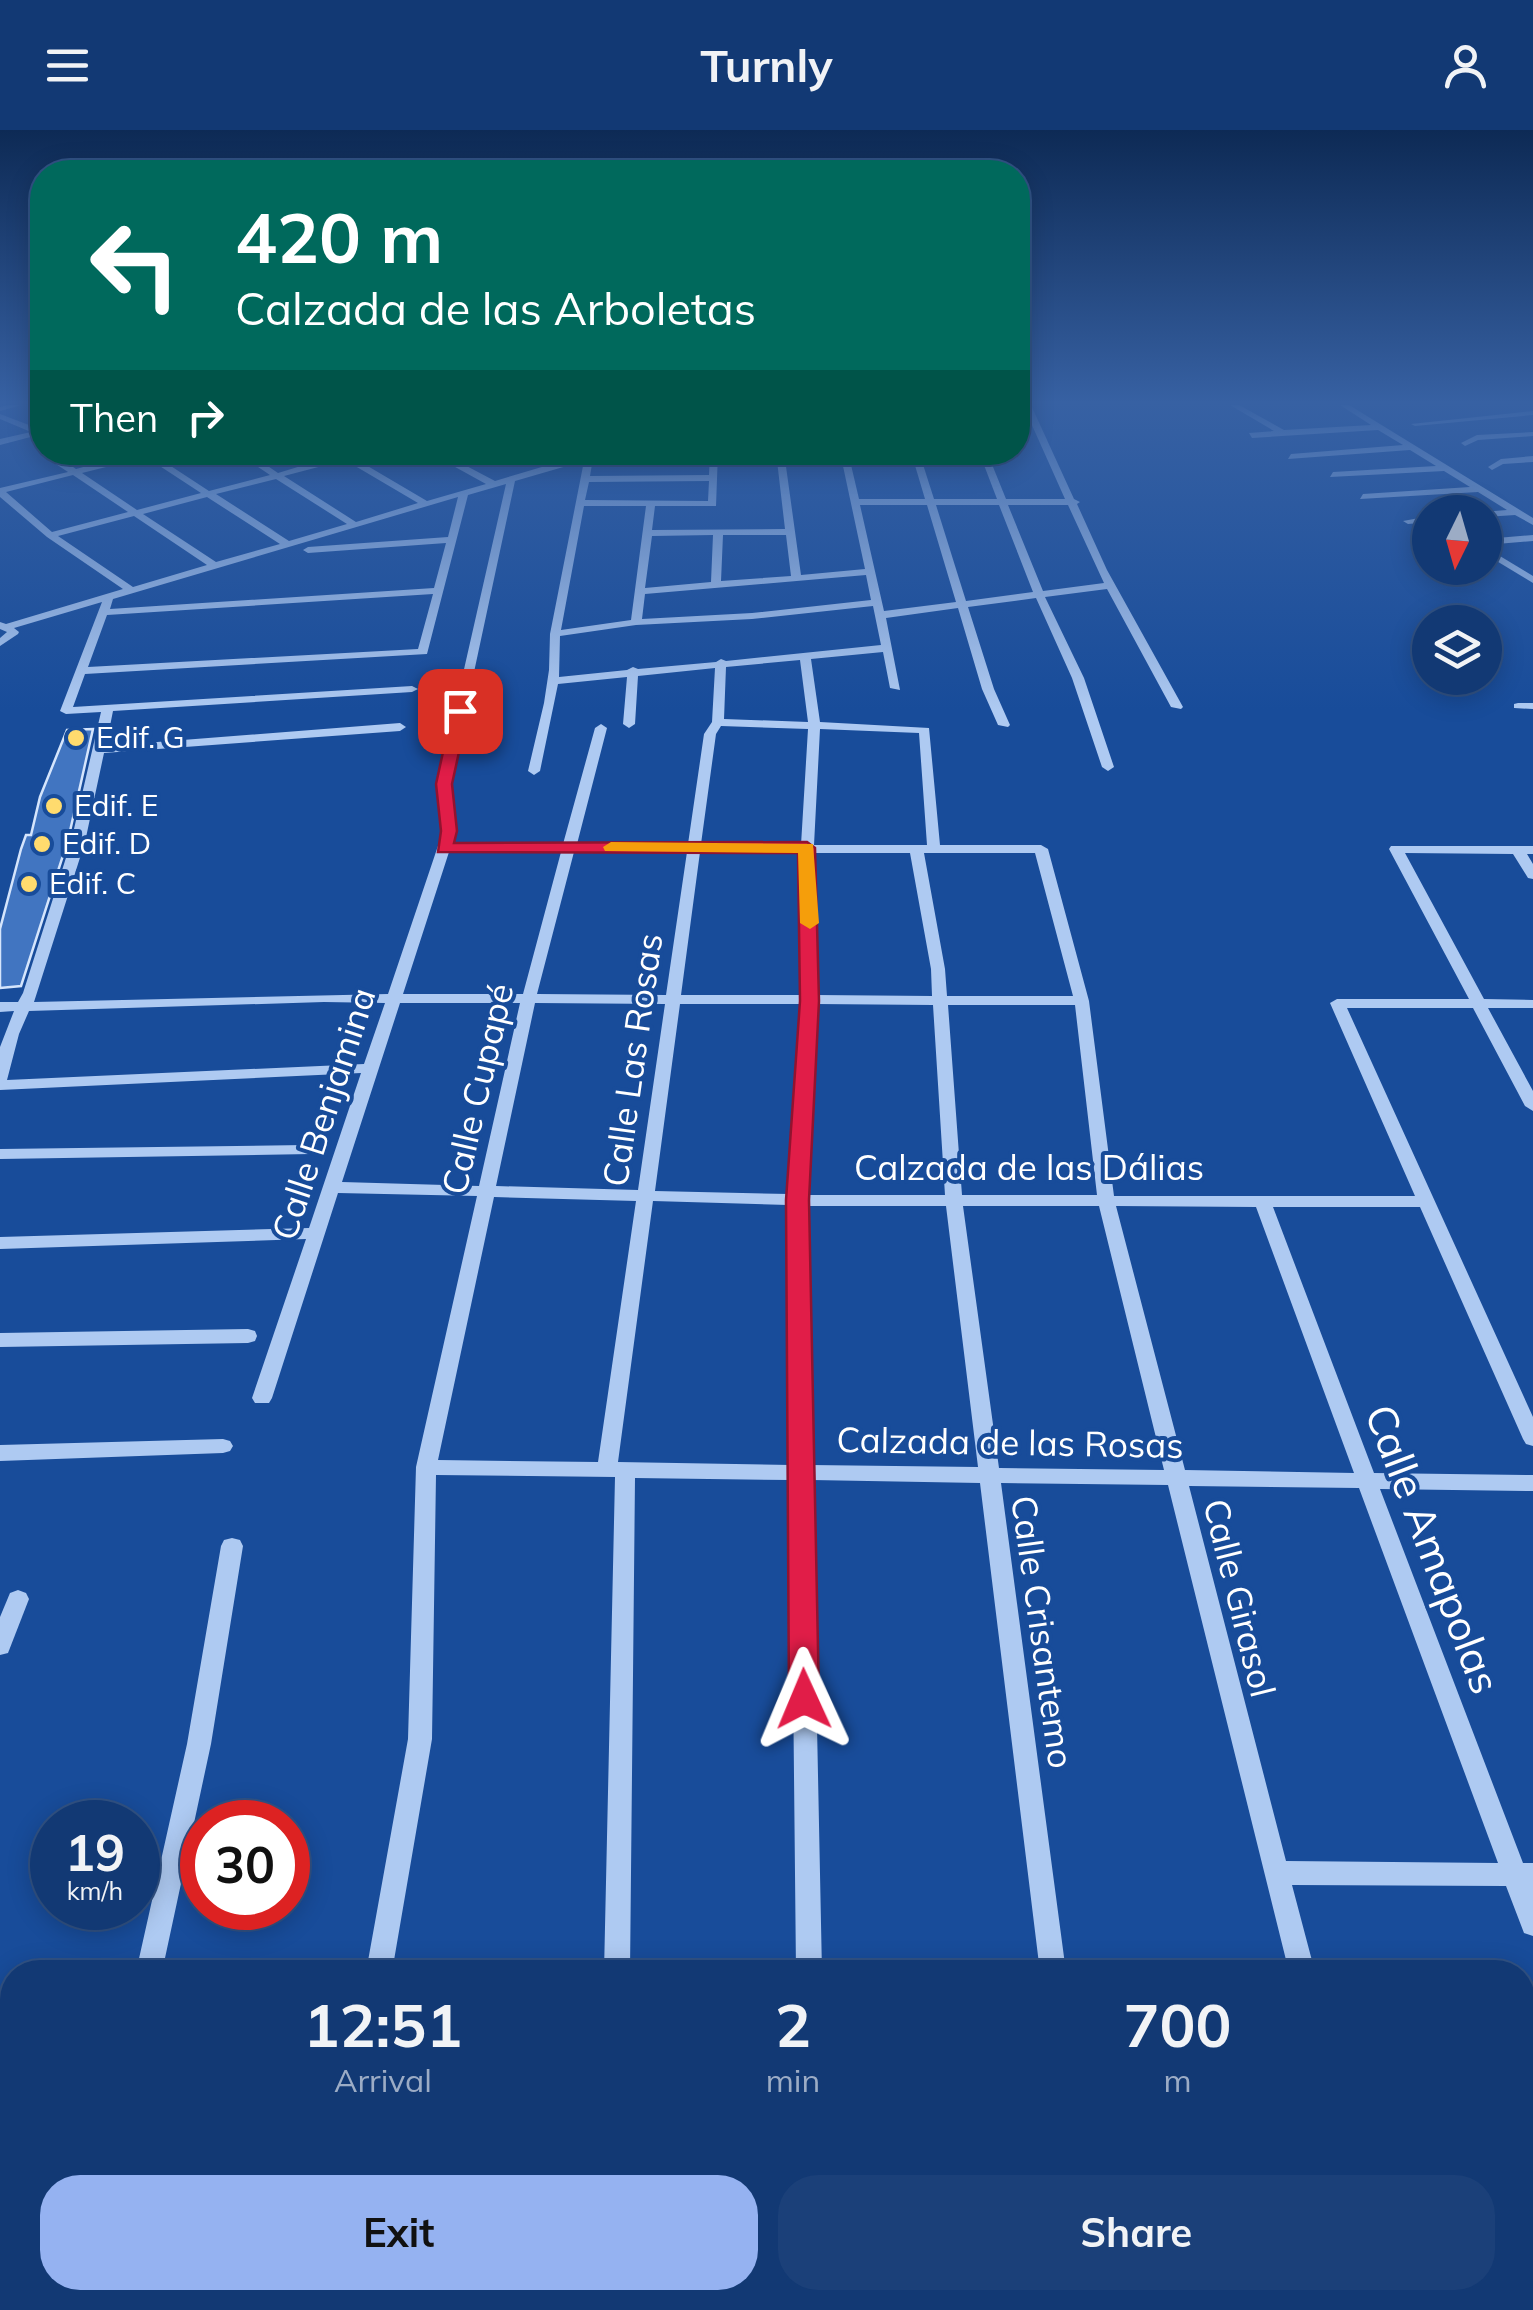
<!DOCTYPE html>
<meta charset="utf-8">
<style>
:root{--surface:#123974;--page:#1b4079;--text:#f1f3f6;--muted:#9cacc5;--line:#315386;--accent:#95b2f1}
body{margin:0;font-family:Mulish,sans-serif;background:var(--page);color:var(--text);height:100vh;display:flex;flex-direction:column;font-size:38px;white-space:nowrap}
*{box-sizing:border-box;margin:0}
p{font-size:32px;color:var(--muted)}
.icon{flex:none;width:55px;height:55px;fill:none;stroke:currentColor;stroke-width:2;stroke-linecap:round;stroke-linejoin:round}
.map{position:relative;flex:1;overflow:hidden}
.details{position:absolute;left:0px;top:1830px;width:1535px;height:350px;display:flex;flex-direction:column;background:var(--surface);border-radius:40px 40px 0 0;box-shadow:0 5px 25px #0003,0 0 0 2px var(--line)}
.details>*{flex:none}
.hud{position:absolute;left:30px;top:30px;width:1000px;height:305px;border-radius:40px;box-shadow:0 5px 25px #0003,0 0 0 2px var(--line);background:#00695c;color:#fff;overflow:hidden}
.needle{width:65px;rotate:185deg}
.tools{position:absolute;left:1412px;top:365px;display:grid;gap:20px}
.tools a{display:grid;place-items:center;width:90px;height:90px;border-radius:50%;background:var(--surface);box-shadow:0 5px 25px #0003,0 0 0 2px var(--line);font-size:50px}
.speed{position:absolute;left:30px;top:1670px;display:flex;gap:20px;font-size:50px;font-weight:700;text-align:center}
.speed>*{display:grid;place-content:center;width:130px;height:130px;border-radius:50%;background:var(--surface);box-shadow:0 5px 25px #0003,0 0 0 2px var(--line);line-height:1}
.speed small{font-size:25px;font-weight:400}
.speed .limit{border:15px solid #d22;background:#fff;color:#111}
.pin{position:absolute;display:grid;place-items:center;width:85px;height:85px;color:#fff;margin:-42px;border-radius:20px;box-shadow:0 5px 15px #0006}
.me{position:absolute;width:110px;margin:-55px;rotate:359deg;stroke-linejoin:round;filter:drop-shadow(0 0 8px #0008)}
.turn{display:flex;align-items:center;gap:35px;height:210px;padding:0 40px;font-size:45px}
.turn .icon{width:130px;height:130px;stroke-width:2.5}
.turn b{display:block;font-size:70px;line-height:85px}
.then{display:flex;align-items:center;height:95px;padding:0 40px;background:#0003;gap:20px;font-size:38px}
.eta{display:flex;justify-content:space-evenly;align-items:center;height:170px;text-align:center}
.eta b{font-size:60px;font-weight:700;line-height:70px}
.button{display:flex;gap:20px;margin-top:auto;padding:20px 40px}
.button a{flex:1;height:115px;border-radius:40px;background:var(--accent);color:#111;font-size:40px;font-weight:700;line-height:115px;text-align:center}
.button a+a{background:var(--page);color:var(--text)}
header{display:flex;justify-content:space-between;align-items:center;height:130px;padding:0 40px;background:var(--surface);font-size:45px;font-weight:700}
.map>svg:first-child{display:block}
.building{fill:#4175c1;stroke:#d5e5fc;stroke-width:2.5}
.lines{fill:none;stroke-linecap:round;stroke-linejoin:round}
.minor{fill:#aecaf2;fill-rule:evenodd}
.route{fill:#e11d48;stroke:#92132f;stroke-width:2.5}
.slow{fill:#f59e0b}
.poi-dot{fill:#ffdb6e;stroke:#184c9a;stroke-width:4}
.labels{text-anchor:middle;stroke-width:8;stroke-linejoin:round;paint-order:stroke}
.far-poi-label{font-size:30px;fill:#fff;stroke:#184c9a;text-anchor:start}
.street-label{font-size:35px;fill:#fff;stroke:#184c9a}
.near-street-label{font-size:42px;fill:#fff;stroke:#184c9a}
</style>
<header><svg class="icon" aria-label="menu" viewBox="0 0 24 24"><path d="M4 6h16M4 12h16M4 18h16"/></svg>Turnly<svg class="icon" aria-label="person" viewBox="0 0 24 24"><circle cx="12" cy="8" r="4"/><path d="M4 21q1-7 8-7t8 7"/></svg></header>
<div class="map">
<svg width="1533" height="2180" viewBox="0 0 1533 2180">
<rect width="100%" height="100%" fill="#184c9a"/>
<!-- building -->
<polygon class="building" points="93,599 68,710 21,856 0,858 0,799 21,719 26,705 31,705 40,667 67,600"/>
<g class="lines">
<!-- minor -->
<g class="minor">
<polygon points="8,275 21,275 0,281 0,277"/>
<path d="M1023,275H1031L1074,369L1080,372L1077,374L1107,440L1183,577L1181,579L1171,577L1107,459L1045,467L1084,548L1114,637L1108,641L1102,637L1072,548L1036,468L968,477L994,559L1010,595L1008,597L998,595L982,559L958,478L886,488L900,560L890,558L883,522L811,529L820,592L929,598L940,715H1041L1048,719L1089,871L1114,1066H1415L1330,873L1337,869H1469L1389,719L1391,716H1533V724H1527L1533,734V749L1528,748L1513,724L1405,723L1484,869L1533,870V878H1488L1533,961V981L1525,976L1473,878H1347L1533,1287V1316L1526,1314L1523,1309L1420,1077H1273L1374,1343L1533,1345V1361L1380,1359L1523,1733H1533V1806L1524,1803L1506,1756L1292,1755L1315,1842H1289L1168,1355L1001,1353L1066,1842H1040L980,1353L812,1350L822,1842H796L791,1350L635,1348L630,1842H604L615,1347L436,1345L432,1609L392,1842H366L408,1609L416,1337L477,1066L338,1063L272,1268L269,1273H255L252,1268L306,1109L0,1119V1107L309,1098L361,943L0,960V917L14,881L0,882V872H18L23,863L71,712L101,582L66,584L60,581L102,472L14,498L19,502L18,504L0,516V508L7,502L0,499V492L6,494L123,459L47,407L0,367V358L68,342L41,324L42,320V322H51L76,339L139,322H157L154,325L209,361L270,345L236,322H247L278,343L344,323L371,322L354,328L427,371L486,354L428,322H440L495,351L552,334L528,322H540L561,332L593,322H608L593,328L590,346L709,345L710,322H718L716,376H655L652,400L785,399L776,322H784L801,445L865,439L840,322H848L859,369H925L911,322H919L934,369H997L979,322H987L1006,369H1065ZM146,327L201,363L137,380L82,343ZM345,330L418,373L356,392L284,346ZM584,331L550,504L549,540L544,573L528,641L534,645L540,641L558,554L627,547L623,594L629,598L635,594L638,546L715,538L712,592L704,604L688,714H577L607,598L601,594L595,598L563,714H451L455,701L450,654L515,351ZM73,345L128,382L52,402L6,362ZM276,349L347,394L289,411L216,364ZM709,351L708,371L585,370L589,352ZM506,354L438,654L443,701L388,864L34,872L85,712L104,623L400,601L406,597L400,593L106,616L113,581L412,562L418,559L412,556L73,577L85,544L427,524L468,365ZM207,367L280,414L216,432L143,384ZM458,367L448,407L308,417L303,420L308,423L446,413L434,458L110,479L113,469ZM860,375H927L956,472L884,481ZM936,375H999L1033,462L966,471ZM1008,375H1068L1104,453L1043,461ZM584,376H646L631,490L561,500ZM134,386L207,435L133,457L58,406ZM713,405L711,452L645,458L652,406ZM723,405H786L791,446L721,451ZM866,445L871,470L752,483L642,489L645,464ZM433,464L418,519L88,537L107,485ZM873,476L881,515L726,531L721,529L716,532L638,539L633,537L627,540L559,547L560,506L636,495L752,489ZM800,530L808,592L724,589L726,537ZM721,596L808,599L801,715L701,714L716,604ZM820,599L919,603L927,715H814ZM449,722H561L523,864H403ZM574,722H687L666,865L537,864ZM700,722L800,723L801,865H681ZM814,723H910L931,839L932,866L816,865ZM924,723H1035L1073,866H947L945,839ZM324,872L385,873L364,934L7,950L19,904L29,881ZM400,873H520L479,1056L342,1052ZM535,873L665,874L638,1060L496,1056ZM680,874H801L789,1064L655,1061ZM816,874L933,875L945,1065H806ZM948,875H1075L1097,1065H962ZM494,1067L636,1071L598,1332L438,1330ZM653,1071L788,1075L791,1335L618,1332ZM806,1076H946L978,1337L811,1335ZM963,1076H1099L1164,1340L999,1338ZM1116,1076L1256,1077L1354,1343L1185,1340ZM1189,1356L1359,1358L1498,1733L1286,1731Z"/>
<polygon points="1230,275 1239,275 1284,300 1371,295 1340,275 1349,275 1533,388 1533,395 1515,385 1485,387 1485,382 1482,382 1507,380 1478,362 1360,369 1363,364 1470,357 1444,341 1330,347 1333,342 1436,336 1410,320 1288,329 1291,324 1403,315 1378,300 1252,308 1249,303 1274,301"/>
<polygon points="1533,281 1533,285 1415,296 1411,294"/>
<polygon points="0,284 42,300 42,304 0,315 0,309 31,302 0,289"/>
<polygon points="1533,302 1533,306 1478,310 1465,316 1461,313 1477,305"/>
<polygon points="1533,326 1533,332 1503,334 1492,340 1488,337 1501,329"/>
<polygon points="1430,386 1430,392 1408,394 1403,391"/>
<polygon points="1533,405 1533,411 1485,415 1485,409"/>
<polygon points="1485,417 1533,446 1533,453 1485,424"/>
<polygon points="1518,573 1533,573 1533,579 1514,578 1514,574"/>
<polygon points="305,1015 311,1016 313,1020 311,1024 0,1029 0,1019"/>
<polygon points="248,1199 255,1201 257,1206 255,1211 248,1213 0,1217 0,1203"/>
<polygon points="223,1309 230,1311 233,1316 230,1321 223,1323 0,1331 0,1315"/>
<polygon points="232,1408 240,1410 243,1416 211,1614 162,1842 136,1842 187,1614 221,1416 224,1410"/>
<polygon points="18,1460 26,1463 29,1469 8,1523 0,1525 0,1487 10,1463"/>
<rect x="0" y="1936" width="12" height="28"/>
<polygon points="1522,2024 1533,2025 1533,2053 1522,2052"/>
<polygon points="45,2168 75,2168 71,2180 41,2180"/>
<polygon points="308,2168 338,2168 336,2180 306,2180"/>
<polygon points="592,2168 622,2168 621,2180 591,2180"/>
<polygon points="880,2168 910,2168 909,2180 879,2180"/>
<polygon points="1158,2168 1188,2168 1190,2180 1160,2180"/>
</g>
</g>
<!-- sky -->
<linearGradient id="sky" x2="0" y2="1"><stop stop-color="#0d2a55"/><stop offset="0.47" stop-color="#3761a3"/><stop offset="1" stop-color="#3761a3" stop-opacity="0"/></linearGradient>
<rect width="1533" height="580" fill="url(#sky)"/>
<!-- route -->
<polygon class="route" points="460,577 468,581 452,654 457,701 454,713 807,712 815,718 819,871 809,1070 819,1569 814,1578 804,1581 793,1578 789,1569 786,1070 800,871 798,723 438,722 441,701 436,654 452,581"/>
<!-- slow -->
<polygon class="slow" points="611,712 813,714 819,793 810,799 800,793 798,723 605,721 603,717"/>
<!-- markers -->
<g class="poi-dot">
<circle cx="76" cy="608" r="10"/>
<circle cx="54" cy="676" r="10"/>
<circle cx="42" cy="714" r="10"/>
<circle cx="29" cy="754" r="10"/>
</g>
<g class="labels">
<!-- far-poi labels -->
<g class="far-poi-label">
<text x="96" y="618">Edif. G</text>
<text x="74" y="686">Edif. E</text>
<text x="62" y="724">Edif. D</text>
<text x="49" y="764">Edif. C</text>
</g>
<!-- street labels -->
<g class="street-label">
<text transform="translate(633 930) rotate(-82)" y="12">Calle Las Rosas</text>
<text transform="translate(478 959) rotate(-77)" y="12">Calle Cupapé</text>
<text transform="translate(324 984) rotate(-72)" y="12">Calle Benjamina</text>
<text x="1029" y="1050">Calzada de las Dálias</text>
<text transform="translate(1010 1313) rotate(1)" y="12">Calzada de las Rosas</text>
<text transform="translate(1239 1468) rotate(76)" y="12">Calle Girasol</text>
<text transform="translate(1042 1502) rotate(82)" y="12">Calle Crisantemo</text>
</g>
<!-- near-street labels -->
<g class="near-street-label">
<text transform="translate(1433 1419) rotate(69)" y="15">Calle Amapolas</text>
</g>
</g>
</svg>
<div class="tools">
<a><svg class="needle" viewBox="-14 -14 28 28"><path d="M0-13l5 13h-10z" fill="#e53935"/><path d="M0 13l5-13h-10z" fill="#9cacc5"/></svg></a>
<a><svg class="icon" aria-label="layers" viewBox="0 0 24 24"><path d="M12 4l9 5-9 5-9-5zM3 14l9 5 9-5"/></svg></a>
</div>
<div class="speed"><div>19<small>km/h</small></div><div class="limit">30</div></div>
<div class="pin" style="left:460px;top:581px;background:#d93025"><svg class="icon" aria-label="arrive" viewBox="0 0 24 24"><path d="M6 21V4h12l-3 4 3 4H6"/></svg></div>
<svg class="me" style="left:804px;top:1569px" viewBox="-20 -20 40 40"><path d="M0-17L14 15 0 8-14 15z" fill="#e11d48" stroke="#fff" stroke-width="4"/></svg>
<div class="hud">
<div class="turn"><svg class="icon" aria-label="left" viewBox="0 0 24 24"><path d="M17 20v-9H6M10 6l-5 5 5 5"/></svg><div><b>420 m</b>Calzada de las Arboletas</div></div>
<div class="then">Then<svg class="icon" aria-label="right" viewBox="0 0 24 24"><path d="M7 20v-9h11M14 6l5 5-5 5"/></svg></div>
</div>
<section class="details">
<div class="eta">
<div><b>12:51</b><p>Arrival</p></div>
<div><b>2</b><p>min</p></div>
<div><b>700</b><p>m</p></div>
</div>
<div class="button"><a>Exit</a><a>Share</a></div>
</section>
</div>
